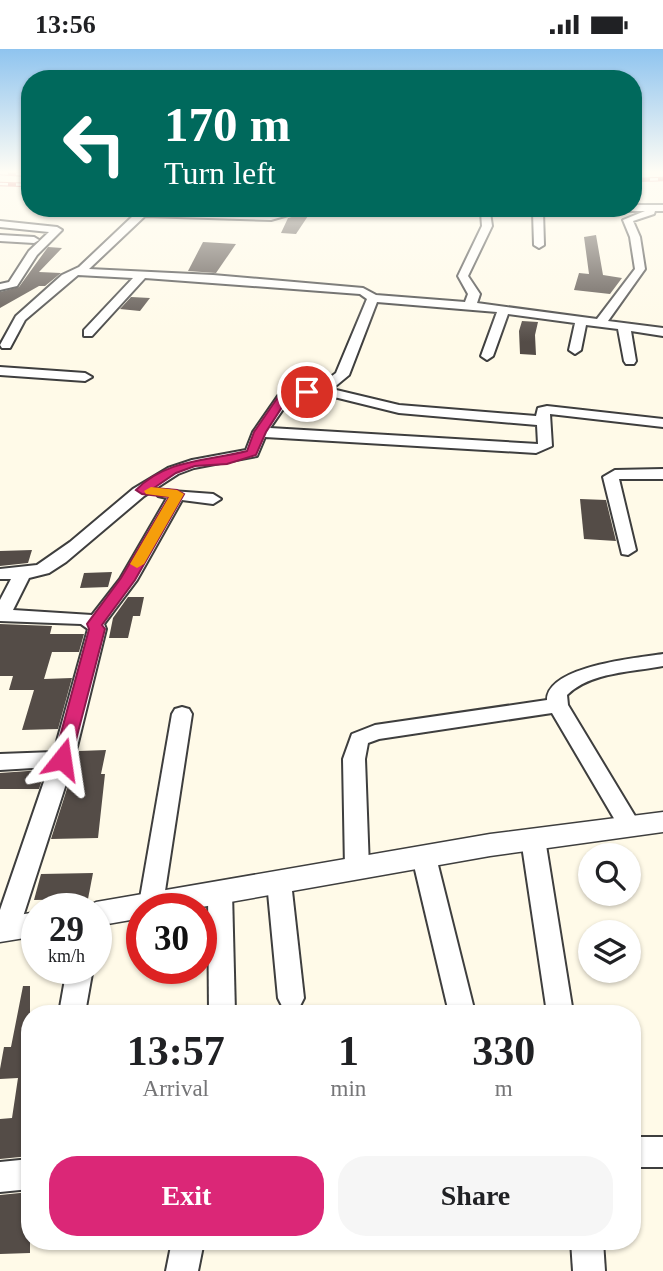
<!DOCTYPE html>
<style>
:root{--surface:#fff;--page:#f6f6f6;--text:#202124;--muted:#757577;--accent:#db2777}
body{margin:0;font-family:Georgia,serif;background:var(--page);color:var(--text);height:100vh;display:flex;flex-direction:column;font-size:26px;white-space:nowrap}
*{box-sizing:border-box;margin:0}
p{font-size:23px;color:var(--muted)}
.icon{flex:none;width:38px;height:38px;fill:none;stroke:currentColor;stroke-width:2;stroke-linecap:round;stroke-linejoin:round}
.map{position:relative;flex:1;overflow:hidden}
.panel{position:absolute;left:21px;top:956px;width:620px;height:245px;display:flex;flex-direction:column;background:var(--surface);border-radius:28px;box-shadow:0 2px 5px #0004}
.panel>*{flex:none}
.banner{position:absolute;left:21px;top:21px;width:621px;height:147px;border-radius:28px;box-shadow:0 2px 5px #0004;background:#00695c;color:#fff;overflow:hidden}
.fabs{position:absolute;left:578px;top:794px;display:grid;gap:14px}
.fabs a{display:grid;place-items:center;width:63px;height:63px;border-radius:50%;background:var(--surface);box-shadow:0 2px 5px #0004;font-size:35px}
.speed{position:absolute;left:21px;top:844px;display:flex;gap:14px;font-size:35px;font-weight:700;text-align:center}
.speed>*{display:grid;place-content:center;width:91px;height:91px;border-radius:50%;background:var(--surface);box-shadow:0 2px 5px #0004;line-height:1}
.speed small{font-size:18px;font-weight:400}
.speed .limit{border:10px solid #d22;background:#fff;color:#111}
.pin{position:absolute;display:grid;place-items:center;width:60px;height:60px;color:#fff;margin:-30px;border:4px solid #fff;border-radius:50%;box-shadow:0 2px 7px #0007}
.me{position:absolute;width:77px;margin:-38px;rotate:15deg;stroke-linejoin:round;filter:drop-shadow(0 0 5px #0008)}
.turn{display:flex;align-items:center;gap:24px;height:147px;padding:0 28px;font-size:32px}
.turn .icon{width:91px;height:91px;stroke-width:2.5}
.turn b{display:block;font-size:49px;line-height:60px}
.eta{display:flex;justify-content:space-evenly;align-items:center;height:119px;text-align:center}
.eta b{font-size:42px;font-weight:600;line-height:49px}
.primary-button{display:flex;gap:14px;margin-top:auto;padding:14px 28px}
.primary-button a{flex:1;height:80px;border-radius:28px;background:var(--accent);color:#fff;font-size:28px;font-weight:600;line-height:80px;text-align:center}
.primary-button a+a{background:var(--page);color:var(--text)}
.status{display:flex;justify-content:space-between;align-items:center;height:49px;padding:0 35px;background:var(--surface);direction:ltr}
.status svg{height:19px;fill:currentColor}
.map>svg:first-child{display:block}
.building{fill:#544c47}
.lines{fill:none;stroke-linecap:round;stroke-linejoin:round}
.minor-casing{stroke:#3e3e3e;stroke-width:4}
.tertiary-casing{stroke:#3e3e3e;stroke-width:3}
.minor{fill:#fff;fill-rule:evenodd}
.tertiary{fill:#fff;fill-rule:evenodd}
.rail-casing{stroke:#c01d25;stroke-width:4.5}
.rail{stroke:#fff;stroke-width:2.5;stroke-dasharray:8;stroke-linecap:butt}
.route{fill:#db2777;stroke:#8e194d;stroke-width:2}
.slow{fill:#f59e0b}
</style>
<div class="status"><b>13:56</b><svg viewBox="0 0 49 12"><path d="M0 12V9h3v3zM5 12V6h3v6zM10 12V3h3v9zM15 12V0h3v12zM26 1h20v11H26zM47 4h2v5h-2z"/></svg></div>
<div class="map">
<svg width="663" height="1222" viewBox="0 0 663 1222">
<rect width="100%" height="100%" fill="#fffae8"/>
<!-- building -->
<g class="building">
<polygon points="295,167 308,167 296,185 281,184 288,169"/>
<polygon points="596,186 603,226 622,229 610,245 574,241 579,224 589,225 584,188"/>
<polygon points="203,193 236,195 216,224 188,222"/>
<polygon points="48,198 62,199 39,223 61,224 45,237 39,237 0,259 0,243 19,238"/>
<polygon points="131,248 150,249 140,262 120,260"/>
<polygon points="522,272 538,273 535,286 536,306 520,305 519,282"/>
<polygon points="580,450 606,451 616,492 584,490"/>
<polygon points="32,501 28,514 0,517 0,502"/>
<polygon points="112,523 108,538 80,539 84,524"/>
<polygon points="128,548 144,548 140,567 133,567 128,589 109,589 113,569"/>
<polygon points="0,575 52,577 50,585 84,585 79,603 52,603 44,630 72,629 58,680 22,681 34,641 9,641 13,627 0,627"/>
<polygon points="106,701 101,725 105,725 98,789 51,790 79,702"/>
<polygon points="42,721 41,725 44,725 39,740 0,740 0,724"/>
<polygon points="93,824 88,850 34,851 41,825"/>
<polygon points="23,937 30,937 30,1107 0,1110 0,1070 12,1069 18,1029 0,1030 0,1020 4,998 11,998"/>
<polygon points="30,1143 30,1204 0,1205 0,1146"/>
</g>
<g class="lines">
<defs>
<g id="minor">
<path d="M634,156H663V162H655L654,165L633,172L640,188L645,220L608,272L663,279V287L631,282L636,312L634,315H626L624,312L618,280L586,276L581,301L575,305L569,301L575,274L508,265L493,307L487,311L481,307L497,263L377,253L349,326L332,340L399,356L536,367L538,359L547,357L663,370V378L550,365L552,397L536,404L265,388L257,407L194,419L178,425L144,447L66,513L49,524L29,529L13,561L92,566L120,530L167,449L158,447L156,444L158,441L213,445L221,450L213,455L182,451L137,531L104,575L106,580L74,710L19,880L15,887L6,891L0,888V861L49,718L0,721V705L54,703L88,580L81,575L0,572V551L11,530H0V520L37,516L70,493L133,440L168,419L192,411L246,401L253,383L278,347L317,338L336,324L367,250L360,245L145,229L92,287H84V281L133,229L78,226L25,271L10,299H2L0,296L16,267L62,226L79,218L134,166L107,159L271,165L289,159H634ZM543,162H645L623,171L630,188L635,220L597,270L477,254L480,245L468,227L492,177L490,163H533L534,196L539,199L544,196ZM481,163L482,177L458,227L468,245L465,253L376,246L363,239L213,226L89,220L145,167L271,171L295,164ZM322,345L399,364L537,376L538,395L270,379L288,353Z"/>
<polygon points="0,172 57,178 62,181 37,206 17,237 0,241 0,235 9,233 29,202 49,183 0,178"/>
<polygon points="0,186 34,188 39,191 34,194 0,192"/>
<polygon points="0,318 85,324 92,328 85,332 0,326"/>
<polygon points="663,420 663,430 619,430 636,501 628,506 622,505 603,428 615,421"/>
<path d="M663,605V617C633,623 590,623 567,646L568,656L641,777L638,783L630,786L622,783L552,664L379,690L368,694L365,710L369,819L365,826L357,828L349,826L345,819L343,710L352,685L375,676L547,651C547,617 637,609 663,605Z"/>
<polygon points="182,658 189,660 192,665 163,855 161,859 142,861 139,855 172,665 175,660"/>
<polygon points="533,781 541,784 545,790 573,964 547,964 521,790 525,784"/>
<polygon points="424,799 432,801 436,808 475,964 449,964 412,808 416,801"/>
<polygon points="279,823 288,826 291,833 304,949 300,957 291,961 282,957 278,949 267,833 270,826"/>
<polygon points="220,833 229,836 232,843 235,964 209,964 208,843 211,836"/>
<polygon points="67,919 93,919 85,964 59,964"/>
<rect x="632" y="1088" width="31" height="30"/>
<polygon points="30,1110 30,1140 0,1143 0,1113"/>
<polygon points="172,1192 204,1192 198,1222 166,1222"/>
<polygon points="571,1192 603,1192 605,1222 573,1222"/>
</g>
<g id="tertiary">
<polygon points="663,763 663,783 490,807 196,859 142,859 142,869 96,877 96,859 84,859 96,853 490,785"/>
<polygon points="37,863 37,887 0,893 0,869"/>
</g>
</defs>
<!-- minor casing -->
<use href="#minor" class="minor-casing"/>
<!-- tertiary casing -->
<use href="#tertiary" class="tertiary-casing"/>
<!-- minor -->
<use href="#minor" class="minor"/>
<!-- tertiary -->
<use href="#tertiary" class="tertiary"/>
<defs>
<g id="rail">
<polyline points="0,124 30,126"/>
<polyline points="634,131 663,130"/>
<polyline points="0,135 30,136"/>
</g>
</defs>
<!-- rail casing -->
<use href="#rail" class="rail-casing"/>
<!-- rail -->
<use href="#rail" class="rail"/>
</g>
<!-- sky -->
<linearGradient id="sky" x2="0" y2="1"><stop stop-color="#8fc4ef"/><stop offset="0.42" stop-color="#fffdf5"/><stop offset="1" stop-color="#fffdf5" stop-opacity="0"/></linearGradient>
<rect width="663" height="293" fill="url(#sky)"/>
<!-- route -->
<path class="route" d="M307,340L311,341V346L286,352L266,383L256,406L227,415L195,417L176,424L154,439L177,441L184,445L135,531L102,576L105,580L71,710L69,714H56L54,710L89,580L87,575L121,529L169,448L142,445L136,441C166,410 208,412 247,402L254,383L278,348Z"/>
<!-- slow -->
<polygon class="slow" points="151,438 177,441 184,445 144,515 137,519 130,515 169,448 146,445 144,442"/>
</svg>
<div class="fabs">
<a><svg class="icon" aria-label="search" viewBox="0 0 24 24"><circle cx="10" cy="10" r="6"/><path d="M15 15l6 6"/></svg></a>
<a><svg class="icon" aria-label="layers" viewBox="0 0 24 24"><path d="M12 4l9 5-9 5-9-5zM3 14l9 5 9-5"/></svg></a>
</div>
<div class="speed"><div>29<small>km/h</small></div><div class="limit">30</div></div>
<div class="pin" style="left:307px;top:343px;background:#d93025"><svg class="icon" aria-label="arrive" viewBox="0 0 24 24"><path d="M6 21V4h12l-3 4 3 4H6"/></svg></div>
<svg class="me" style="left:62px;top:710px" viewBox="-20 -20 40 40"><path d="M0-17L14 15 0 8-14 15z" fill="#db2777" stroke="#fff" stroke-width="4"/></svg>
<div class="banner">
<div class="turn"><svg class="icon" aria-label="left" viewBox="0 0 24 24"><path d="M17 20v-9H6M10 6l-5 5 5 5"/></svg><div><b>170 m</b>Turn left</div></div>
</div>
<section class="panel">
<div class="eta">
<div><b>13:57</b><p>Arrival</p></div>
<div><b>1</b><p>min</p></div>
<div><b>330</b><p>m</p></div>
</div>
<div class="primary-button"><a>Exit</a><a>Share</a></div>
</section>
</div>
